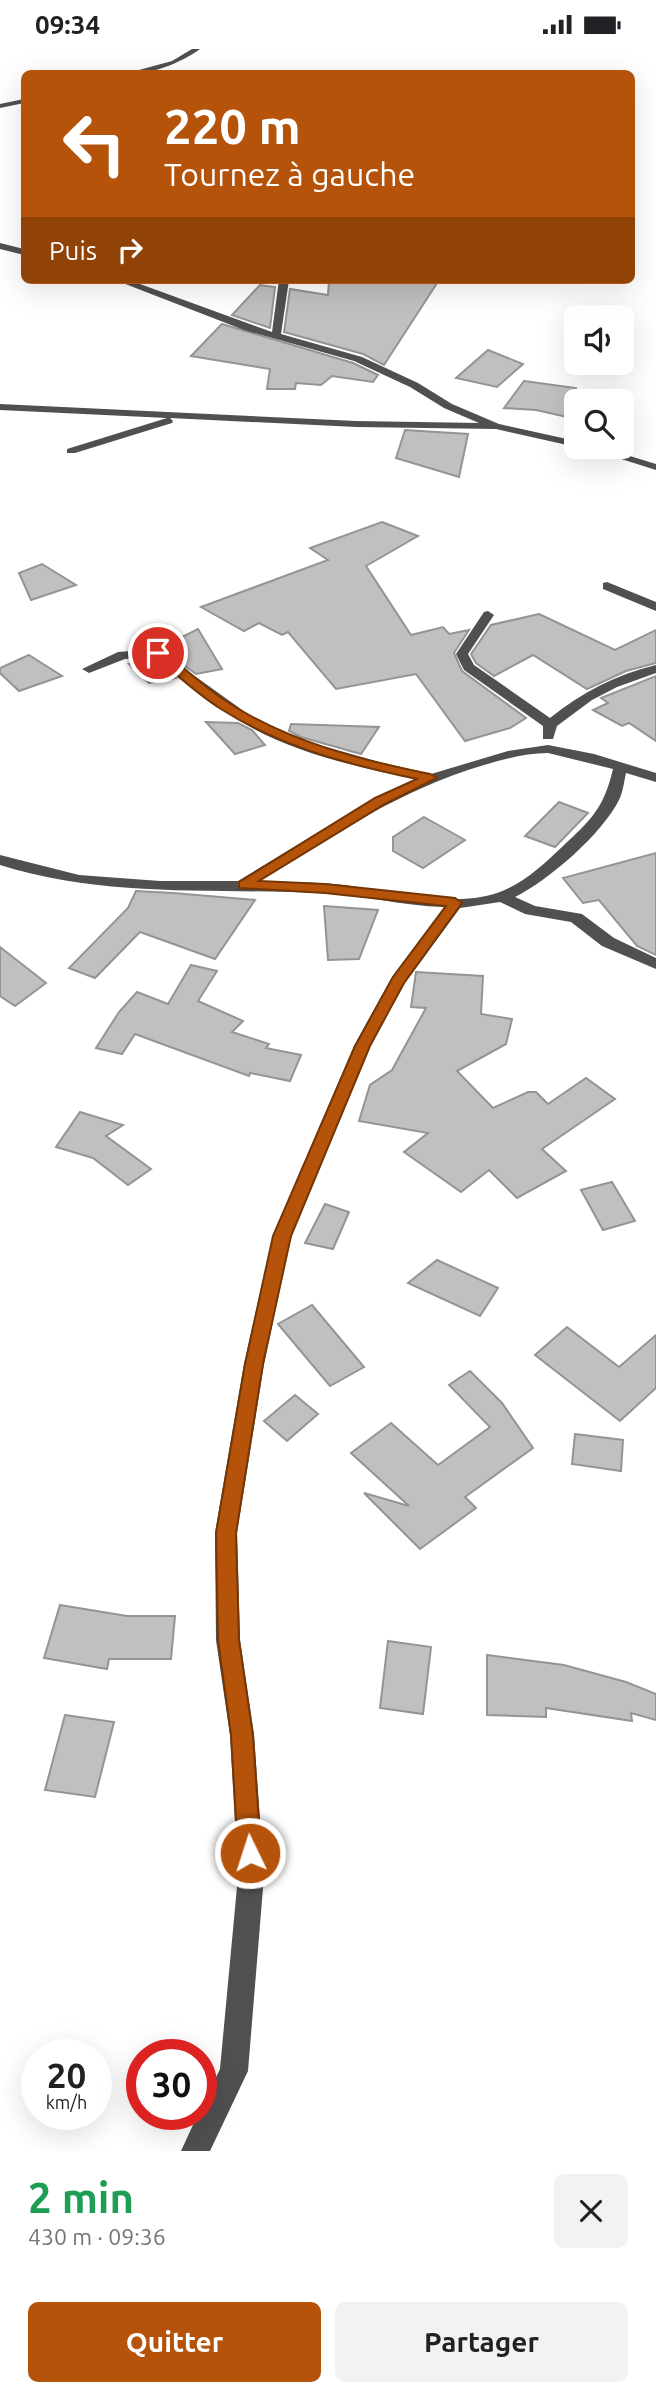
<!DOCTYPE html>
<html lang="fr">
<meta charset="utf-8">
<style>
:root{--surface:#fff;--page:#f2f2f2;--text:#202124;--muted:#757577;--accent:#b45309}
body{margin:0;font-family:Ubuntu,sans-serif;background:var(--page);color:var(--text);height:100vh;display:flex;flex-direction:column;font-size:26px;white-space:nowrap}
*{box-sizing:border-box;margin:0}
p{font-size:23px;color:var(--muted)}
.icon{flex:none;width:38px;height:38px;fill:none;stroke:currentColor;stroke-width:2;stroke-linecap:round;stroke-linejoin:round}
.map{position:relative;height:2102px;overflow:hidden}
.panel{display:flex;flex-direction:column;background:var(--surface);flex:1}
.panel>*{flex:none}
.guide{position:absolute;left:21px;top:21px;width:614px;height:214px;border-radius:10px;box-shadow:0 7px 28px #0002;background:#b45309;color:#fff;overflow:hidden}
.controls{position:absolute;left:564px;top:256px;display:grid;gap:14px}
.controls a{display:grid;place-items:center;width:70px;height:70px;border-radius:10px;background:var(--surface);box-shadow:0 7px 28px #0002;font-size:35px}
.speed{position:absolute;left:21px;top:1990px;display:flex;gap:14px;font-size:35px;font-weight:700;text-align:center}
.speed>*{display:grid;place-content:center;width:91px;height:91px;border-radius:50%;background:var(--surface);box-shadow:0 7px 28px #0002;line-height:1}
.speed small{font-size:18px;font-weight:400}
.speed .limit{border:10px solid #d22;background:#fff;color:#111}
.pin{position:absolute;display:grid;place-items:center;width:60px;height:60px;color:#fff;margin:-30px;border:4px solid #fff;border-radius:50%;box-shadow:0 2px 7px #0007}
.me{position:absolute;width:77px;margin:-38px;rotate:356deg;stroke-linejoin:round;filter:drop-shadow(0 0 5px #0008)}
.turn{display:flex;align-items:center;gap:24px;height:147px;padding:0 28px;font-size:32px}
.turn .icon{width:91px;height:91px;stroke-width:2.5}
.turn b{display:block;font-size:49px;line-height:60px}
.then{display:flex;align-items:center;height:66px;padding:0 28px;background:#0003;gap:14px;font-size:26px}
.round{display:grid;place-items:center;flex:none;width:74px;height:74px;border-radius:10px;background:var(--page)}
.headline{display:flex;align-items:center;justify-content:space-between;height:119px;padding:0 28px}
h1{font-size:42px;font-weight:700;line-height:52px;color:#1e9e55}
.action{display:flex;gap:14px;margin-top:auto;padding:14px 28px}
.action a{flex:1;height:80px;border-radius:10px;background:var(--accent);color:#fff;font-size:28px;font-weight:700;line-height:80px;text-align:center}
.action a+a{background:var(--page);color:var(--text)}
.status{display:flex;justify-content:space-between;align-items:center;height:49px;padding:0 35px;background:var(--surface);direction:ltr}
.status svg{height:19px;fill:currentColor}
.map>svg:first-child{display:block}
.building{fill:#c0c0c0;stroke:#949494;stroke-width:2}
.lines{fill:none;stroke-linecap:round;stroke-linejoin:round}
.minor{fill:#505050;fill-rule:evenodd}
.route{fill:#b45309;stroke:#753606;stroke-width:2}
</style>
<div class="status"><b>09:34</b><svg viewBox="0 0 49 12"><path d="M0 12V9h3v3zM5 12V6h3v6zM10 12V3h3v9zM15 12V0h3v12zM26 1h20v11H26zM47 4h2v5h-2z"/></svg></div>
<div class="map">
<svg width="656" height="2102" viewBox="0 0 656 2102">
<rect width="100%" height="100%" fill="#fff"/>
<!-- building -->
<g class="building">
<polygon points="329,231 439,231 384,316 363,305 284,283 290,240 328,246"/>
<polygon points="260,236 275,238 270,279 232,266"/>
<polygon points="222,275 353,314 378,326 373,333 332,327 321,336 296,334 295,340 267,340 270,320 191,307"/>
<polygon points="488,301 523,315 497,338 456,329"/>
<polygon points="524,332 576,339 576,370 536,361 504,359"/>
<polygon points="405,381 468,385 459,428 396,409"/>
<polygon points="382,473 418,487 366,517 411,586 443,578 449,585 469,581 454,604 462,622 526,669 510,679 465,692 416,625 336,640 288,583 282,586 259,574 244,582 201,558 328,511 310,499"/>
<polygon points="42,515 76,536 31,551 19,524"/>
<polygon points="539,565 615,601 656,581 656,614 626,622 587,640 533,606 494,627 476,614 471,605 491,576"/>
<polygon points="198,580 222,620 196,625 160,599"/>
<polygon points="29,606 62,627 19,642 0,624 0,619"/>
<polygon points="153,611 163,618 176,629 149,634 129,615"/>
<polygon points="656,627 656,692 629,674 622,677 593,661 608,654 601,649"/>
<polygon points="206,673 238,674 252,681 265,696 235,705"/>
<polygon points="291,675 379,678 361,705 301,688 289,682"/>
<polygon points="559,753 588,764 555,798 525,787"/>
<polygon points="424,768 465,791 423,819 393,802 393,788"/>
<polygon points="656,804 656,906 637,897 599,851 583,854 563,829"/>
<polygon points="136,842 173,844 255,851 215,910 140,883 95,929 69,919 128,859"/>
<polygon points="324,857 378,861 359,910 328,911"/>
<polygon points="0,898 46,934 15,957 0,947"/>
<polygon points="191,916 217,922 198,952 243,972 232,983 269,995 266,999 301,1006 290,1032 250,1024 249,1027 135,985 122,1005 96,999 119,963 137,943 168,955"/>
<polygon points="416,923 483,927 481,965 512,970 506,995 457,1022 493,1059 528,1043 536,1043 548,1055 586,1029 615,1050 542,1100 566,1122 517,1149 489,1121 461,1143 404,1103 428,1084 359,1072 370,1036 392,1021 426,959 411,958"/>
<polygon points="80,1063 123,1076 106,1087 151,1120 128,1136 93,1109 56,1098"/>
<polygon points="612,1133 635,1172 603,1181 581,1141"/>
<polygon points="325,1155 349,1163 333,1200 305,1194"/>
<polygon points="437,1211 498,1239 480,1267 408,1234"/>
<polygon points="312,1256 364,1318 330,1337 278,1275"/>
<polygon points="567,1278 619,1318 656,1286 656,1339 620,1372 535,1306"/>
<polygon points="470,1322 502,1354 533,1399 465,1448 476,1459 420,1500 364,1444 409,1457 351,1404 391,1374 438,1416 490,1378 449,1336"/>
<polygon points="295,1346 318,1365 287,1392 264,1372"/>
<polygon points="575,1385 623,1391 621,1422 572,1415"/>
<polygon points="60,1556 127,1567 175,1567 171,1610 109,1610 107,1620 44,1609"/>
<polygon points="388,1592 431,1598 423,1665 380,1659"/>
<polygon points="487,1606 564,1616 626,1633 656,1645 656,1671 631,1664 632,1672 546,1659 546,1668 487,1666"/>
<polygon points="65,1666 114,1673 95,1748 45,1741"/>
</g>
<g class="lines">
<!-- minor -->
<g class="minor">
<path d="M192,0H200C181,14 151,26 128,24L172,12Z"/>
<polygon points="24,50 24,54 0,59 0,55"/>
<polygon points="0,194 24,200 24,206 0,200"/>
<polygon points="115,231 129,231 272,283 279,231 289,231 281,285 362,308 418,334 452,355 499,375 576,392 576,397 597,397 656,415 656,421 580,397 576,398 496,380 356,378 170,369 173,372 172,374 75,404 67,404 67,400 167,369 0,361 0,355 356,372 479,374 444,359 410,338 354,312 244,281"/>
<polygon points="607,533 656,553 656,562 603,540 603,534"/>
<path d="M488,562L494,566L468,605L474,616L550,669C582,643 616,626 656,616V624L617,638L592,651L557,677L553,690H543V677L464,621L456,605L484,563Z"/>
<path d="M157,600L252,668L302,691L379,713L431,725L508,702L548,696L594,705L656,724V733L626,724C624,733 623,743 619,751C602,785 549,831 515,848L535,857L582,865L614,889L656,909V920L602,897L571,873L525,865L500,853L460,859L405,934L370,997L291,1187L264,1315L237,1484L240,1591L254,1686L264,1827L248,2022L210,2102H181L198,2065H201V2059L220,2020L238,1827L230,1686L216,1591L215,1484L244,1315L273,1187L354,997L392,928L444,858C401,857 360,845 317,844C208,839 106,849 0,816V806L79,826L160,832H238L359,759L417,730C357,718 293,704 240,672C209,654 183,630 154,608L125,610L89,624L82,620L118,603ZM548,704L613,720C604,759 591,771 562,798C544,815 522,836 497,844C453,859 390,842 344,836C316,833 288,833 259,832C331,787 402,740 484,716C505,710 526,704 548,704Z"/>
</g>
</g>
<!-- route -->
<path class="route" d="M153,601H162C184,619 205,639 229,654C289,693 361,711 430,725L437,729L385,755L259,832L325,835L455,849L462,854L404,934L370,997L291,1187L263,1315L236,1484L239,1591L253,1686L261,1804L258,1812L250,1815L241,1812L238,1804L231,1686L218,1591L216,1484L245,1315L273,1187L355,997L393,928L446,857L325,844L239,839V833L375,749L417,730C350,716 280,698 221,660C197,645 175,624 153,606Z"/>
</svg>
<div class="controls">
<a><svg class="icon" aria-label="sound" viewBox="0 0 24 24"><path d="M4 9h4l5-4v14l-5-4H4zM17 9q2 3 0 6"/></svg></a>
<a><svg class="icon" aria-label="search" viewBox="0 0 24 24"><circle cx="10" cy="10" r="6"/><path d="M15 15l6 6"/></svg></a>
</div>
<div class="speed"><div>20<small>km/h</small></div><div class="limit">30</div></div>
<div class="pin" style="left:158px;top:604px;background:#d93025"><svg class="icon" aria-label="arrive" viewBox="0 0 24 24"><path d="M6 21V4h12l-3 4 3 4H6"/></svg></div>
<svg class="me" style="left:250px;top:1804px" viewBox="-20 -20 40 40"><circle r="17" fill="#b45309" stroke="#fff" stroke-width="3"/><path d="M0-11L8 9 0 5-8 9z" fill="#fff"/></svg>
<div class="guide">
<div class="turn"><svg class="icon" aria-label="left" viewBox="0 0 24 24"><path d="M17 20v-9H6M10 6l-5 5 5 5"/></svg><div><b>220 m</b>Tournez à gauche</div></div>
<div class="then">Puis<svg class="icon" aria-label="right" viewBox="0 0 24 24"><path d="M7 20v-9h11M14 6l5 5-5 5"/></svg></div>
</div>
</div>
<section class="panel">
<div class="headline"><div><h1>2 min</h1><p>430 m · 09:36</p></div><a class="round"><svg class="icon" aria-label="close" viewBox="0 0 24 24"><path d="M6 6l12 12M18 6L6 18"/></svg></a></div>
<div class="action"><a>Quitter</a><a>Partager</a></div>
</section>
